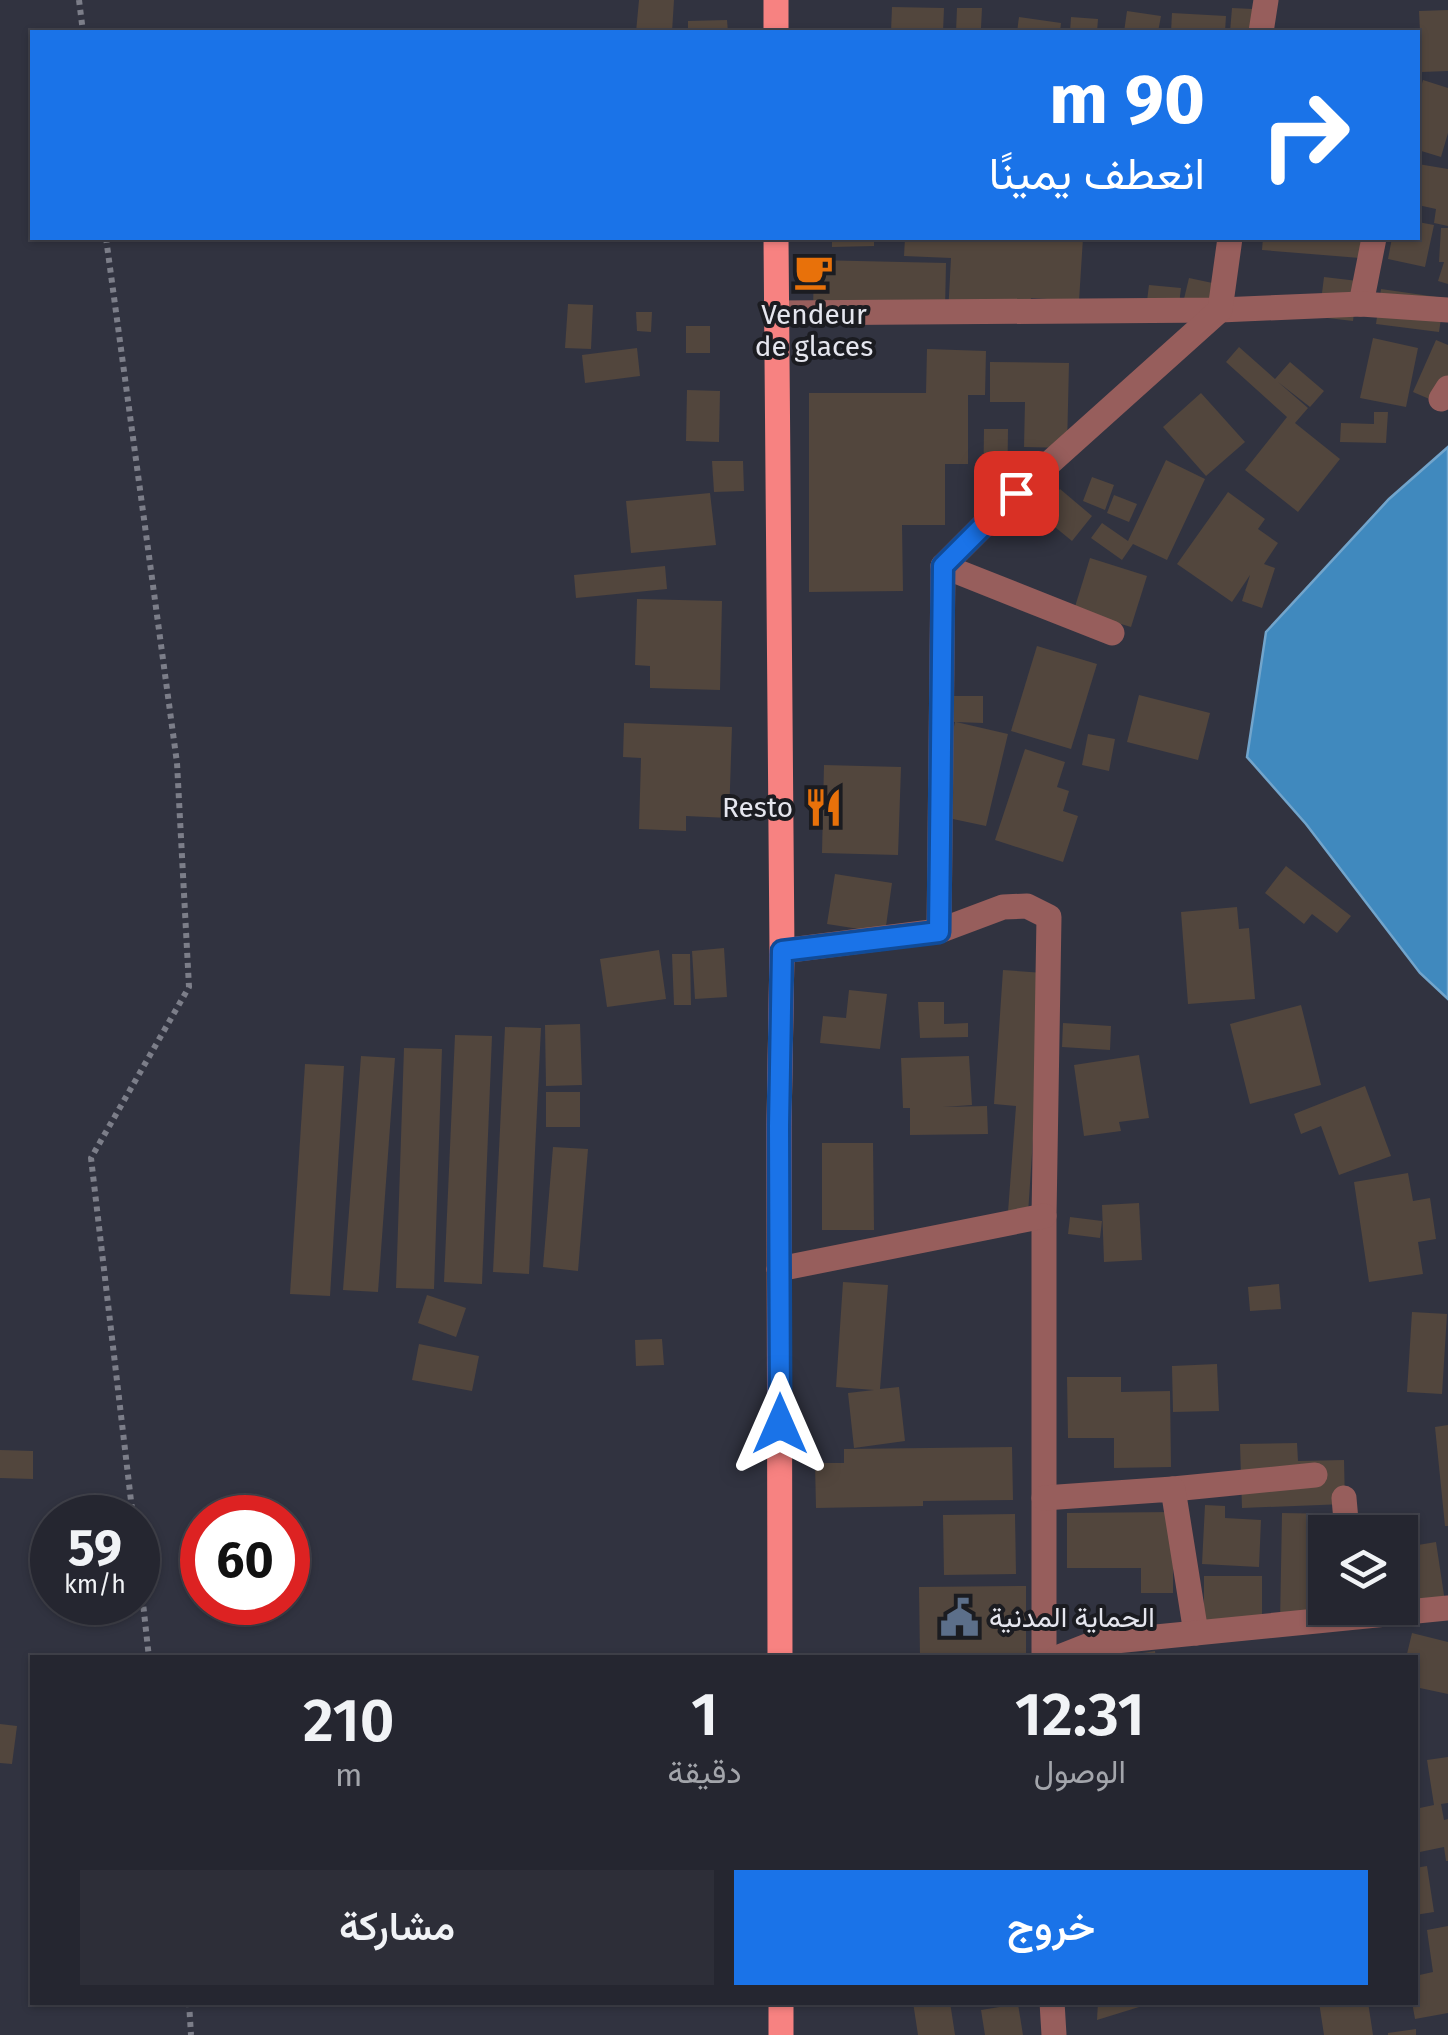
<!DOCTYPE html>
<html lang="ar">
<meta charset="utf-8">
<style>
:root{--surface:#252630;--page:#2d2e38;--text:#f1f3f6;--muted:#a3a5ab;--line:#42434c;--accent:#1a73e8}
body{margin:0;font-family:"Fira Sans",Vazirmatn,sans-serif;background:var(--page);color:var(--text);direction:rtl;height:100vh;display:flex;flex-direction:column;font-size:38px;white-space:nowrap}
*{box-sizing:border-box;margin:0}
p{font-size:32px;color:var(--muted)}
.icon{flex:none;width:55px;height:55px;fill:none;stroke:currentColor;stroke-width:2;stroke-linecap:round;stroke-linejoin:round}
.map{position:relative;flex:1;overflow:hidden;direction:ltr}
.sheet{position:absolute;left:30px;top:1655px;width:1388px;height:350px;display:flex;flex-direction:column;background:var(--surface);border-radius:0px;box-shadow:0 2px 8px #0004,0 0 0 2px var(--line);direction:rtl}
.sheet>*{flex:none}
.banner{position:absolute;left:30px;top:30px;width:1390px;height:210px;border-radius:0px;box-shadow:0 2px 8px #0004,0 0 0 2px var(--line);direction:rtl;background:#1a73e8;color:#fff;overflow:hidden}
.tools{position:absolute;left:1308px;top:1515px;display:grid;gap:20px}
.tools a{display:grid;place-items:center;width:110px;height:110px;border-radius:0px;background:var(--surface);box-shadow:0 2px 8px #0004,0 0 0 2px var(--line);font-size:50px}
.speed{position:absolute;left:30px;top:1495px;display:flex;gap:20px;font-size:50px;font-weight:700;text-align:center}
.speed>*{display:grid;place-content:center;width:130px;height:130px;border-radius:50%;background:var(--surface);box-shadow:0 2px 8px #0004,0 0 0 2px var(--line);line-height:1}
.speed small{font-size:25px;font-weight:400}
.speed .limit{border:15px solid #d22;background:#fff;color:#111}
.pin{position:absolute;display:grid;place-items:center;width:85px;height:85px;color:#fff;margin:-42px;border-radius:20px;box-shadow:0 5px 15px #0006}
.me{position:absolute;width:110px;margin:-55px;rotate:0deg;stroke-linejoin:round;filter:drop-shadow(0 0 8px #0008)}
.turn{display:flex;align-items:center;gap:35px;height:210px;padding:0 50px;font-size:45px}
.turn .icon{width:130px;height:130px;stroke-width:2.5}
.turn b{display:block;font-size:70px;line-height:85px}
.eta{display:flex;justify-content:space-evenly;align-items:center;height:170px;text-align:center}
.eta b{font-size:60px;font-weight:600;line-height:70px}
.action{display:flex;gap:20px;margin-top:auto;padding:20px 50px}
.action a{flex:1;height:115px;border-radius:0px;background:var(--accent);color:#fff;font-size:40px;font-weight:600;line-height:115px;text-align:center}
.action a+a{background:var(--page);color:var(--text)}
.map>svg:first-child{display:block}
.water{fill:#4089be;stroke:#72a5cc;stroke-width:2.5}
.building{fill:#52463d}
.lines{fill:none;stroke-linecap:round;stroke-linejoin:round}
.path{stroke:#7c7e89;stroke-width:6;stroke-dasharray:5 5;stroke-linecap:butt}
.minor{stroke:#975e5c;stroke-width:25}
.primary{stroke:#f78281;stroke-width:25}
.route-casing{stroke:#114b97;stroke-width:25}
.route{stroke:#1a73e8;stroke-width:18}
.labels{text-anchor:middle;stroke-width:8;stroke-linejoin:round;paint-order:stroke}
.poi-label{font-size:28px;fill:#e5e6ee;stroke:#1b1c21}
</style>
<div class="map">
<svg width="1448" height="2035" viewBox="0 0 1448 2035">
<rect width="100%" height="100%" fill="#313340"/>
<!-- water -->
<polygon class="water" points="1448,447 1448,999 1420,973 1306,824 1247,757 1266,632 1389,499"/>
<!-- building -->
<g class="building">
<polygon points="639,0 674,0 672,32 636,32"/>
<polygon points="892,7 944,8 943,32 891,32"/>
<polygon points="957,8 982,8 981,28 1000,28 1000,32 956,32"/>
<polygon points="1232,8 1253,9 1251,32 1230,32"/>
<polygon points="1448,10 1448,71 1422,72 1419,11"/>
<polygon points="1127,11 1161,16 1158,32 1124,32"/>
<polygon points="1172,13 1226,16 1225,32 1171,32"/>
<polygon points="1019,17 1061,23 1060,32 1017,32"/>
<polygon points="1071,17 1098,19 1097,32 1070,32"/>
<polygon points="727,20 728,32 688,32 688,21"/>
<polygon points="1292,28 1353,29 1353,32 1292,32"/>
<polygon points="1423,80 1448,88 1448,133 1441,157 1418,150 1418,98"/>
<polygon points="1418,164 1448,169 1448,226 1434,223 1436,209 1418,205"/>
<polygon points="1418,222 1434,225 1425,267 1388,259 1392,238 1418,238"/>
<polygon points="1441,228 1448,228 1448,284 1438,281 1444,262 1439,262"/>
<polygon points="832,238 874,238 874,246 832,247"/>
<polygon points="905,238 1083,238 1079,301 1031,298 1029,319 948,314 951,258 904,256"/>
<polygon points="1263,238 1373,238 1372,259 1262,250"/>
<polygon points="814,260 946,263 945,310 813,312"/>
<polygon points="1324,277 1358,281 1353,321 1319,317"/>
<polygon points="1189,278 1222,285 1215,311 1183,303"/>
<polygon points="1149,285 1181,288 1177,321 1145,317"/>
<polygon points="1381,289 1444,298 1439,332 1376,324"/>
<polygon points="568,304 593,305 591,349 565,348"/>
<polygon points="636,312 652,312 651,332 637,331"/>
<rect x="686" y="326" width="24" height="27"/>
<polygon points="1373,338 1418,348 1406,407 1360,398"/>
<polygon points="1436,340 1448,345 1448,407 1413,392"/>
<polygon points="1239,347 1275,379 1290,362 1324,391 1310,407 1278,382 1308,408 1295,423 1340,459 1298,512 1245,470 1287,417 1226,362"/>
<polygon points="637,348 640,376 585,383 582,355"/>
<polygon points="927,349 986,351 985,395 968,395 968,464 945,464 945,525 902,525 903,591 809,592 809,393 926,393"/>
<polygon points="990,362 1069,363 1067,448 1024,447 1025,402 990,402"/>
<polygon points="687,390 720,391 719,442 686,441"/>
<polygon points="1201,393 1245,442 1206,476 1163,427"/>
<polygon points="1374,412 1388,412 1386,443 1340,442 1341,423 1374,424"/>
<polygon points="984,429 1008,429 1007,503 983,503"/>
<polygon points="1166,460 1205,479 1167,560 1133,544 1122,560 1091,538 1102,523 1128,541"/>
<polygon points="712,461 743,461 744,491 714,492"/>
<polygon points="1092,477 1114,485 1105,510 1083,501"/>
<polygon points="1060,489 1092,516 1072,541 1039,514"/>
<polygon points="1228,492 1265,519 1258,529 1278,543 1264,564 1275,568 1262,608 1242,601 1250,575 1232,602 1177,564"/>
<polygon points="710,493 716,545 631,553 626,501"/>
<polygon points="1114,495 1137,504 1129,522 1107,513"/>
<polygon points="1090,558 1147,576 1131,627 1074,610"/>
<polygon points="665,566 667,589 576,598 574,575"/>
<polygon points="637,599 722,601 720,690 650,688 650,666 635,665"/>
<polygon points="1037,646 1097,664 1071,749 1011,731"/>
<polygon points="1139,695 1210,713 1198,760 1127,742"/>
<polygon points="945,696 983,696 983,723 956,722 1008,734 986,826 934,815 955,722 944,722"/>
<polygon points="624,723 732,727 729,818 686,816 686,831 639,829 641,758 623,757"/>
<polygon points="1088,734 1115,739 1109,771 1082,765"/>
<polygon points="1025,749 1065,762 1057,787 1069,791 1063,811 1078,816 1063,862 995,840"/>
<polygon points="824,765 901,767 898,855 822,853"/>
<polygon points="1286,866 1351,916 1337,933 1312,914 1304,924 1265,893"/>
<polygon points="835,874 892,883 885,933 827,924"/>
<polygon points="1237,907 1239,929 1249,928 1255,999 1188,1004 1181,912"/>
<polygon points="724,948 727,997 695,999 692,951"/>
<polygon points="659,950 666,999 607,1007 600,959"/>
<polygon points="672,954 690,954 691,1005 674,1005"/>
<polygon points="1003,970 1044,973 1028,1214 1008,1212 1016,1106 994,1104"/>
<polygon points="849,990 887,994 880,1049 820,1043 823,1016 846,1018"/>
<polygon points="918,1002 944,1002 944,1024 968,1023 968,1037 920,1038"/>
<polygon points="1301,1005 1321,1085 1250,1104 1230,1024"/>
<polygon points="1063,1023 1111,1026 1110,1050 1062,1047"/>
<polygon points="580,1024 582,1085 546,1086 545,1025"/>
<polygon points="505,1027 541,1028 529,1274 493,1272"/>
<polygon points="455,1035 492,1036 482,1284 444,1282"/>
<polygon points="404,1048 442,1049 434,1289 396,1288"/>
<polygon points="1139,1055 1149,1118 1119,1122 1121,1131 1084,1136 1074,1065"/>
<polygon points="361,1056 395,1058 378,1292 343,1290"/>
<polygon points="969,1056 972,1105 943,1107 987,1106 988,1134 910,1135 910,1108 903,1108 901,1058"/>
<polygon points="305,1064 344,1066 330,1296 290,1294"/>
<polygon points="1365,1086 1391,1156 1339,1175 1321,1126 1301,1134 1294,1114"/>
<rect x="546" y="1092" width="34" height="35"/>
<polygon points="822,1143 873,1143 874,1230 822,1230"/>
<polygon points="553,1147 588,1149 578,1271 543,1267"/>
<polygon points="1408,1173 1413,1201 1430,1198 1436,1239 1418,1242 1423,1274 1369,1282 1354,1182"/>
<polygon points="1139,1203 1142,1260 1104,1262 1102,1205"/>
<polygon points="1070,1217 1102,1221 1100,1238 1068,1234"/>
<polygon points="843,1282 888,1285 880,1389 899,1387 905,1441 854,1448 848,1393 874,1390 836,1387"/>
<polygon points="1279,1284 1281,1309 1250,1311 1248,1287"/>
<polygon points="427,1295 466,1308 456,1337 418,1323"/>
<polygon points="1412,1312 1447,1314 1442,1394 1407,1392"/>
<polygon points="662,1339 664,1365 636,1366 635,1340"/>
<polygon points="419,1344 479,1356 472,1391 412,1380"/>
<polygon points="1217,1364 1219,1411 1173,1412 1172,1366"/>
<polygon points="1067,1377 1121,1377 1121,1392 1170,1391 1171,1467 1114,1468 1114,1438 1068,1438"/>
<polygon points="1448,1425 1448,1526 1445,1526 1435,1427"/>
<polygon points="1297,1443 1298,1461 1344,1460 1345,1504 1242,1508 1240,1444"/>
<polygon points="1012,1447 1013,1500 923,1501 923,1506 816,1508 815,1463 844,1463 844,1449"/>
<polygon points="0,1450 33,1451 33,1479 0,1478"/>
<polygon points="1205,1505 1225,1506 1225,1518 1261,1520 1259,1567 1202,1564"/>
<polygon points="1173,1512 1173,1593 1141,1593 1141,1568 1067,1568 1067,1513"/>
<polygon points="1282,1513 1339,1514 1338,1532 1325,1532 1325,1608 1337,1608 1280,1624"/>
<polygon points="1015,1514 1016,1574 944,1575 943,1515"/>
<polygon points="1436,1542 1447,1615 1400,1608 1400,1548"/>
<polygon points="1204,1576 1262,1576 1262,1625 1204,1624"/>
<polygon points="1026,1586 1026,1657 920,1658 919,1587"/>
<polygon points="1412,1633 1448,1642 1448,1694 1415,1687 1415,1658 1406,1658"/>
<polygon points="1155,1651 1156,1658 1130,1658 1130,1655"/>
<polygon points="0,1724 17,1726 12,1764 0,1763"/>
<polygon points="1448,1757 1448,1803 1441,1804 1444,1820 1448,1819 1448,1861 1446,1861 1444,1847 1415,1853 1415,1809 1434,1805 1427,1760"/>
<polygon points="1427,1866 1434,1912 1415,1915 1415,1868"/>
<polygon points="1448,1926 1448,2013 1415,2019 1412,2002 1415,2002 1415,1976 1433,1972 1427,1930"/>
<polygon points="913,2002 950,2002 955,2035 918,2035"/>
<polygon points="1098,2002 1152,2002 1152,2003 1097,2020"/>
<polygon points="1319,2002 1368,2002 1373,2035 1324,2035"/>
<polygon points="1018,2004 1023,2035 985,2035 981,2010"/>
<polygon points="1416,2029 1416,2035 1388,2035 1388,2033"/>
</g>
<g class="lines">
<!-- path -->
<g class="path">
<polyline points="79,0 83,32"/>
<polyline points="106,238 177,763 189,987 91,1158 133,1518"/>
<polyline points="138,1557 149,1658"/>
<polyline points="189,2002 191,2035"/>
</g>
<!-- minor -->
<g class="minor">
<polyline points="1261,32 1266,0"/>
<polyline points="1361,304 1374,238"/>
<polyline points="776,313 1220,310 1361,304 1448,310"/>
<polyline points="1441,399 1448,388"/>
<polyline points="943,566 1112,633"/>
<polyline points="939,931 943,566 1016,493 1220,310 1230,238"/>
<polyline points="782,951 939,931 1003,907 1027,906 1049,917 1044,1216 1044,1658"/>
<polyline points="779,1269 1044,1216"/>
<polyline points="1173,1489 1315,1475"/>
<polyline points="1044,1498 1173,1489 1196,1633"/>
<polyline points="1344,1498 1347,1532"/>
<polyline points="1057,1658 1095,1643 1448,1608"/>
<polyline points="1052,2002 1054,2035"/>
</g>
<!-- primary -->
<g class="primary">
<polyline points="776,0 776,32"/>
<polyline points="776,238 782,951 779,1126 780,1658"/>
<polyline points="781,2002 781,2035"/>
</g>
</g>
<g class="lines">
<defs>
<polyline id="route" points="780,1424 779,1126 782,951 939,932 943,566 1016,493"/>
</defs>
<!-- route casing -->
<use href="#route" class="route-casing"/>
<!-- route -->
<use href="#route" class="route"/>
</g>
<!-- icons -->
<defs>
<symbol id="cafe-bare" viewBox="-9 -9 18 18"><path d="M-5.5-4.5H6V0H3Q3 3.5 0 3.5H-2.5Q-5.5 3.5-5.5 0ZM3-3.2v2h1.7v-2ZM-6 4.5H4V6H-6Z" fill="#e8710a" stroke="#1b1c21" stroke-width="2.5" paint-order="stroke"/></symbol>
<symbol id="restaurant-bare" viewBox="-9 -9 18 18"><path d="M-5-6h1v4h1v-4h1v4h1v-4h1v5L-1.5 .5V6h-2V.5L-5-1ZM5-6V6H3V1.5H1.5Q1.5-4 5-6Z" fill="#e8710a" stroke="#1b1c21" stroke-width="2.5" paint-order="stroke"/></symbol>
<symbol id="civic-bare" viewBox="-9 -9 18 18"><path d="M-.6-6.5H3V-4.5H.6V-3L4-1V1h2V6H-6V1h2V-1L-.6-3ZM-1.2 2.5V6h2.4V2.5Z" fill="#5c6f8a" stroke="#1b1c21" stroke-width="2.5" paint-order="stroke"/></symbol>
</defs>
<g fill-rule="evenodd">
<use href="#cafe-bare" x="786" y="244" width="55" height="55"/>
<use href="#restaurant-bare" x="796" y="780" width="55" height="55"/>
<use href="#civic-bare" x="932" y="1590" width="55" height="55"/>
</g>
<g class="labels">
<!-- poi labels -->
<g class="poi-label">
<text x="814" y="324">Vendeur<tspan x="814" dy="32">de glaces</tspan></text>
<text x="793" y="817" text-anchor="end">Resto</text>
<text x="989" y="1627" text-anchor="start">الحماية المدنية</text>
</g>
</g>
</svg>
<div class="tools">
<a><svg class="icon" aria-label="layers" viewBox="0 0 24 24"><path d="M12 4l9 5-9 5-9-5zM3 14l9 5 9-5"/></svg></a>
</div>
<div class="speed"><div>59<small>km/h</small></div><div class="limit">60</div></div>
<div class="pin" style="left:1016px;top:493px;background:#d93025"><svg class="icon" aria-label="arrive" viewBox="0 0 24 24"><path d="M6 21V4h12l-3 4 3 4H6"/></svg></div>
<svg class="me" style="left:780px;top:1424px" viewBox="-20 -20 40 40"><path d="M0-17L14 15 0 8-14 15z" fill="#1a73e8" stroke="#fff" stroke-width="4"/></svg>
<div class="banner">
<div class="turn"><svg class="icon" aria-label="right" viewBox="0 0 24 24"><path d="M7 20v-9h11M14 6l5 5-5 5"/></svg><div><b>90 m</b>انعطف يمينًا</div></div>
</div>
<section class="sheet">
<div class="eta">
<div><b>12:31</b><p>الوصول</p></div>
<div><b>1</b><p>دقيقة</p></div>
<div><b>210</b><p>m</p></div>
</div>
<div class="action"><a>خروج</a><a>مشاركة</a></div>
</section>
</div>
